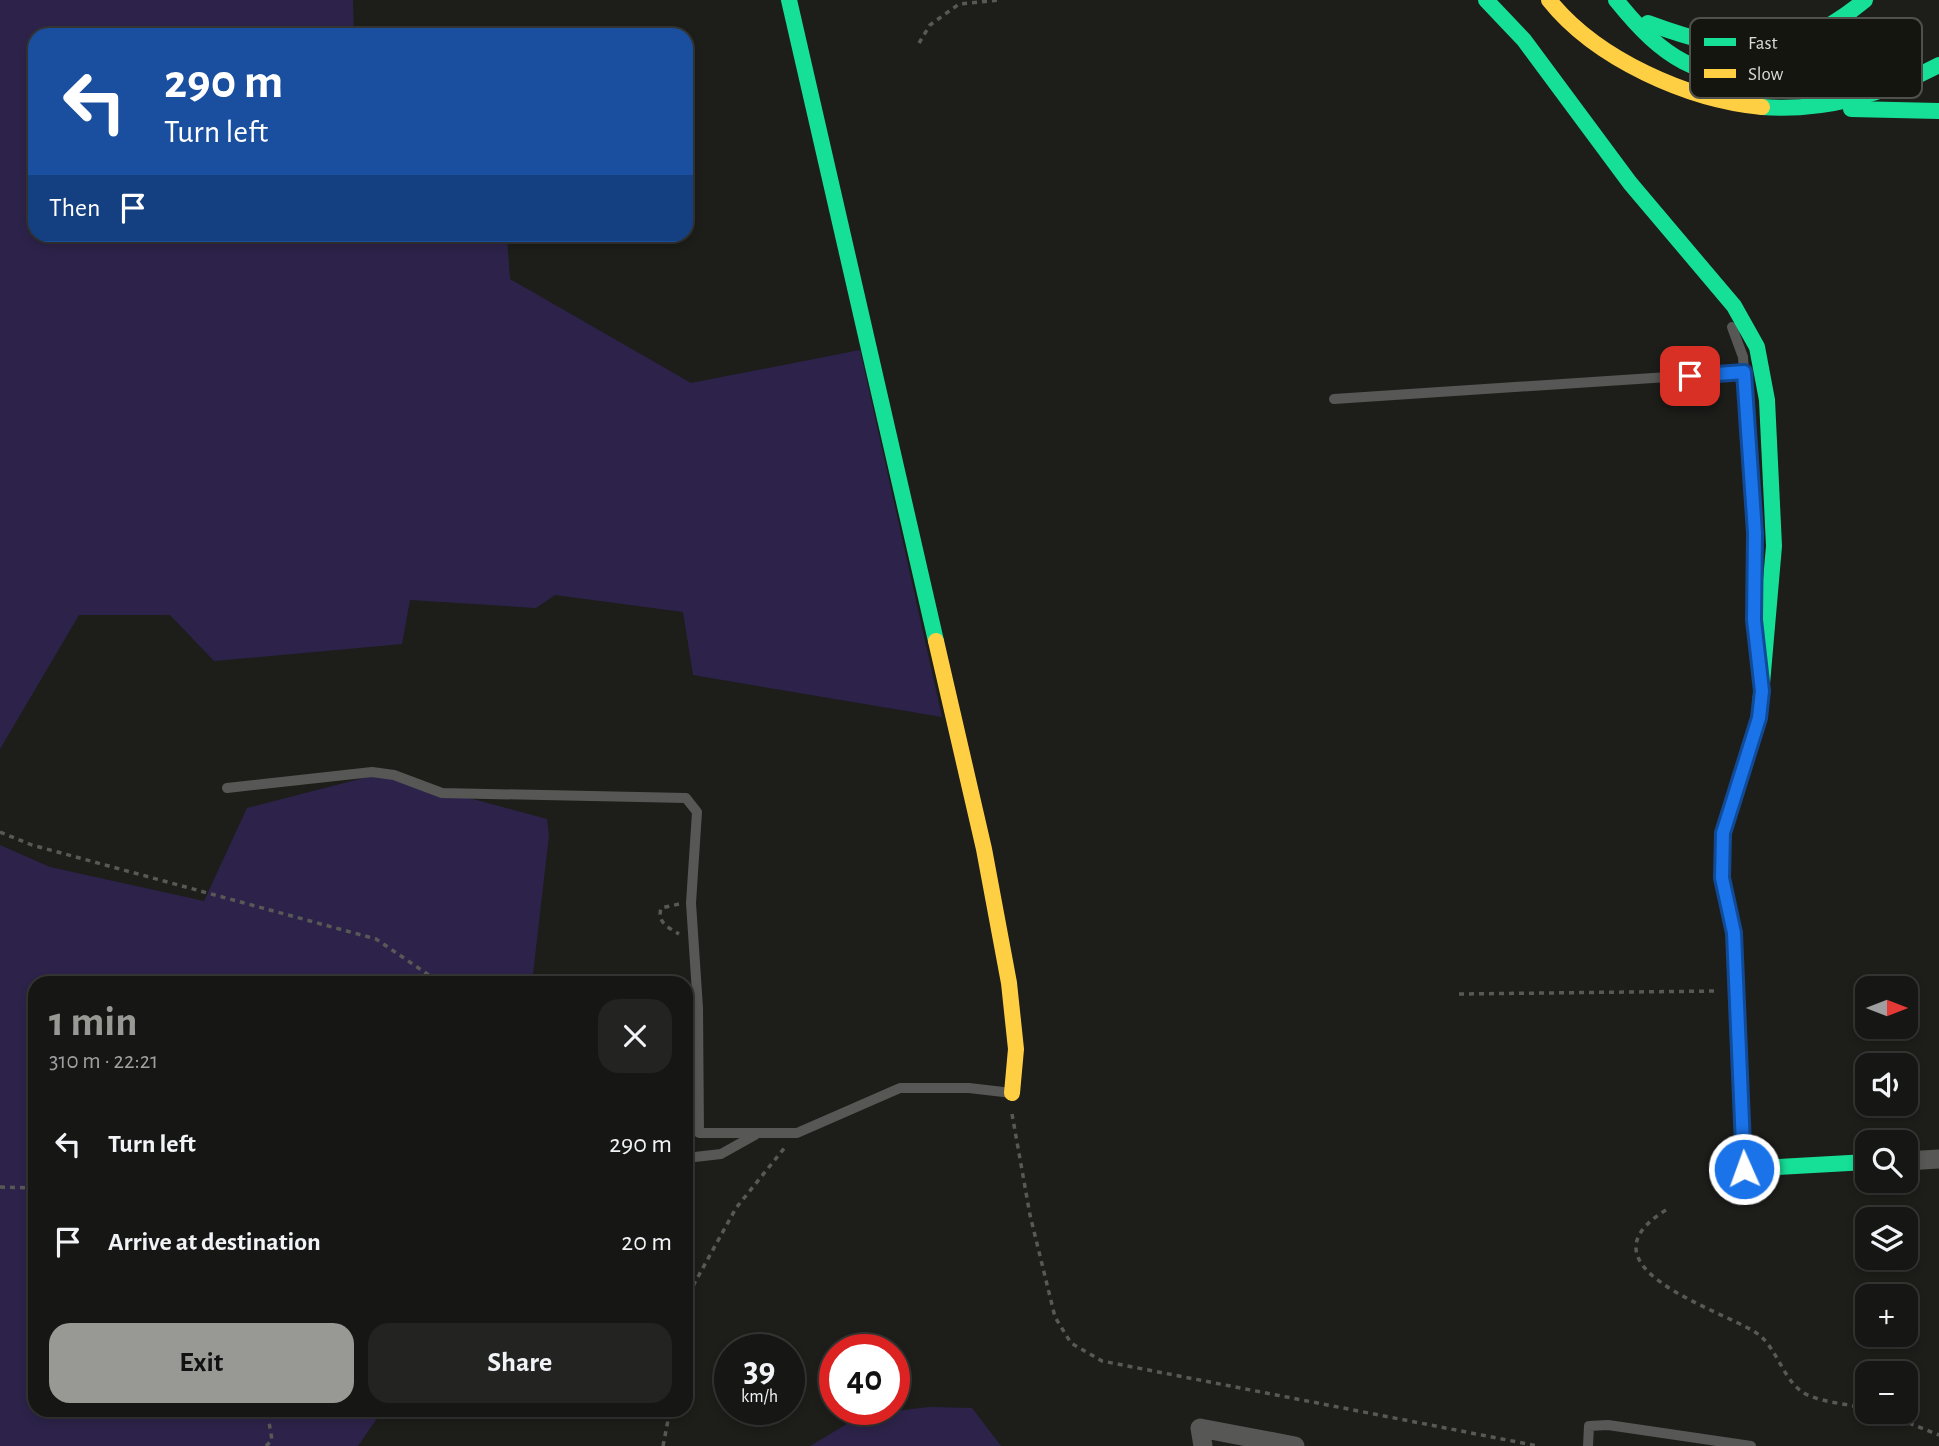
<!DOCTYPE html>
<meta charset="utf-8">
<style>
:root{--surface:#161614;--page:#232322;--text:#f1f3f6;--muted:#9e9fa0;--line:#353534;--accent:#989895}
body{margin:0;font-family:"Alegreya Sans",sans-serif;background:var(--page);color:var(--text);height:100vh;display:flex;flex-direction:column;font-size:26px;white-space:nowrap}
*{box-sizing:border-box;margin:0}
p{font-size:23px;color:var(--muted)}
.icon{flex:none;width:38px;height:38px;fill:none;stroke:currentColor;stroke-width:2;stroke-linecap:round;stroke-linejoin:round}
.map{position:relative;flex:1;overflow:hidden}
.side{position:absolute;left:28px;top:976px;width:665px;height:441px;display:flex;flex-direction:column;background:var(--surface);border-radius:21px;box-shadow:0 4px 10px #0003,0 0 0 2px var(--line)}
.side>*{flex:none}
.top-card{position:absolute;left:28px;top:28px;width:665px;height:214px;border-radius:21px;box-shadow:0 4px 10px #0003,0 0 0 2px var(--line);background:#1a4fa0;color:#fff;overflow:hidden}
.needle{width:46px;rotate:90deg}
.tools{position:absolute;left:1855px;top:976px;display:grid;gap:14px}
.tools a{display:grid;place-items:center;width:63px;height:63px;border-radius:14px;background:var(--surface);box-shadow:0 4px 10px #0003,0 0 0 2px var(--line);font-size:35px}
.speed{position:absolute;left:714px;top:1334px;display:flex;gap:14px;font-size:35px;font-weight:700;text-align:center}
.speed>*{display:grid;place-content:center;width:91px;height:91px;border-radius:50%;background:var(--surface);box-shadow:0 4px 10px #0003,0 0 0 2px var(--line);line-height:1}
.speed small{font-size:18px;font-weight:400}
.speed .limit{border:10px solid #d22;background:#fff;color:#111}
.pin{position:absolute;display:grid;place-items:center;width:60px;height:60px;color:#fff;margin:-30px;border-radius:14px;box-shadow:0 4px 10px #0006}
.me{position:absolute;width:77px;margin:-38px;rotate:358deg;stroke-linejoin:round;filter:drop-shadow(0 0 5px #0008)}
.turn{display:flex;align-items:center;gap:24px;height:147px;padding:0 21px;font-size:32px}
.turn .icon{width:91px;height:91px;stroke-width:2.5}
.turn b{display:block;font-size:49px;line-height:60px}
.then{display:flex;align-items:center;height:66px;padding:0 21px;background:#0003;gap:14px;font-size:26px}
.round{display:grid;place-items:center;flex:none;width:74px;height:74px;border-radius:21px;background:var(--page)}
.overview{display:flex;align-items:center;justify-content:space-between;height:119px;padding:0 21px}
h1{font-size:42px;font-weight:700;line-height:52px;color:var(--accent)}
.action{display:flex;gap:14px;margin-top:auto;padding:14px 21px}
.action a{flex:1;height:80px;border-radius:21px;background:var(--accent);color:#111;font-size:28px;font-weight:700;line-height:80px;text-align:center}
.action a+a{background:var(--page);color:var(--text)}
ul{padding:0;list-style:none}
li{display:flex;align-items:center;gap:21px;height:98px;padding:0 21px}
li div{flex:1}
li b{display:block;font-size:26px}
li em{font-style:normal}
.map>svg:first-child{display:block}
.green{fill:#2d234a}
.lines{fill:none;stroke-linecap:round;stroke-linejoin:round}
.path{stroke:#585856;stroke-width:3.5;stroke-dasharray:5 5;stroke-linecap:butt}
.lane{stroke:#575855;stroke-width:10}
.street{stroke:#575855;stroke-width:19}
.fast{stroke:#16e098;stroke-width:16}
.slow{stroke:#ffcf43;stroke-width:16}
.route-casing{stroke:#114b97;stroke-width:18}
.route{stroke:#1a73e8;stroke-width:12}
.key{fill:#151510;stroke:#50504c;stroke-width:2}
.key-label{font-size:19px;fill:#dadad7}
</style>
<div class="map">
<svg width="1939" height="1446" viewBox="0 0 1939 1446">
<rect width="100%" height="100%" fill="#1d1d1a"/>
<!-- green -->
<g class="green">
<polygon points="0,0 353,0 354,35 35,35 35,234 507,235 510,279 691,383 860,350 942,717 693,675 683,612 555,595 536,608 410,600 402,644 214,661 170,615 79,615 0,749"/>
<polygon points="379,774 547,819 549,835 532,983 35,984 35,1410 374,1410 378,1417 358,1446 0,1446 0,845 50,867 204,901 247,808"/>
<polygon points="929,1407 972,1408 1001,1446 810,1446 862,1415"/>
</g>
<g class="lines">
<!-- path -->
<g class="path">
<polyline points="919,43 930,25 959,4 999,0"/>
<polyline points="0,832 32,845 376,939 442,984"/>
<path d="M679,904L661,908C657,923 668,927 679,934"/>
<polyline points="1459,994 1717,991"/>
<polyline points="1012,1114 1030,1215 1055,1317 1071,1343 1102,1361 1538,1446"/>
<polyline points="0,1187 35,1188"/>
<path d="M1666,1210C1575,1266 1716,1308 1755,1332C1779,1347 1783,1386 1810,1396C1827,1403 1849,1404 1867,1409"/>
<polyline points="686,1325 694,1284 736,1208 786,1146"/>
<polyline points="1881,1412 1939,1435"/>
<polyline points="266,1446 272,1440 267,1410"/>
<polyline points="663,1446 670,1410"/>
</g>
<!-- lane -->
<g class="lane">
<polyline points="1732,327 1743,357 1744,372 1755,533 1755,635"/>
<polyline points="1334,399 1744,372"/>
<polyline points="227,788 372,772 394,775 442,793 686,798 697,812 691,903 698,1008 699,1133 797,1133 900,1088 969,1088 1012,1093"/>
<polyline points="686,1158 721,1154 755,1135"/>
<polyline points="1588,1446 1589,1426 1608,1425 1751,1446"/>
</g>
<!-- street -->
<g class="street">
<polyline points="1906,1161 1939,1159"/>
<polyline points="1203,1446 1200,1428 1295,1446"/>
</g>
<!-- fast -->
<g class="fast">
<polyline points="789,0 936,641"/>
<polyline points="1486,0 1524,40 1630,183 1734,306 1757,347 1767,400 1774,546 1759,718 1734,799"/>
<path d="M1616,0C1667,63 1693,73 1772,85"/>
<path d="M1648,23C1735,55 1790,62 1865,0"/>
<path d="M1762,107C1823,112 1885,94 1939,65"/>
<polyline points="1851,109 1939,111"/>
<polyline points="1738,1026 1744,1169 1867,1162"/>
</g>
<!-- slow -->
<g class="slow">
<path d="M1549,0C1596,59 1688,100 1762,107"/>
<polyline points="936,641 984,849 1009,983 1016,1049 1012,1093"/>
<polyline points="1734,799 1723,833 1722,878 1734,933 1738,1026"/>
</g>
</g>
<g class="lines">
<defs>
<polyline id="route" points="1690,376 1744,372 1755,533 1754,620 1762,691 1759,718 1723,833 1722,878 1734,933 1744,1169"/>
</defs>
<!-- route casing -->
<use href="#route" class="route-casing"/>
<!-- route -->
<use href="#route" class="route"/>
</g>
<!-- legend -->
<rect x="1690" y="18" width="232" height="80" rx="10" class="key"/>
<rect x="1704" y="38" width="32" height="8" fill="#16e098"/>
<rect x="1704" y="69" width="32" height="9" fill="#ffcf43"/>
<g class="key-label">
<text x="1748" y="49">Fast</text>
<text x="1748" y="80">Slow</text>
</g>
</svg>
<div class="tools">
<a><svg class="needle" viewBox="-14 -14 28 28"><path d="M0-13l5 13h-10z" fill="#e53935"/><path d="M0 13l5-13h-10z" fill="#9e9fa0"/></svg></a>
<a><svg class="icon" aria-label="sound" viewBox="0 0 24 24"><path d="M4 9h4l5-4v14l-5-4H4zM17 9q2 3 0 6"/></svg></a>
<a><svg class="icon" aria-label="search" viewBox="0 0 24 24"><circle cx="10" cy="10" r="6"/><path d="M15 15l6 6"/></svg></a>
<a><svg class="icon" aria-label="layers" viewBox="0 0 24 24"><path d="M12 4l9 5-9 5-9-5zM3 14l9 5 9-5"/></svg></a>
<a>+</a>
<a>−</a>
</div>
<div class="speed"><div>39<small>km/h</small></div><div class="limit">40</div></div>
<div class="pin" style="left:1690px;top:376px;background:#d93025"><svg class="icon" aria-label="arrive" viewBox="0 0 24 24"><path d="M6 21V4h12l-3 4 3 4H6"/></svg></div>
<svg class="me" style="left:1744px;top:1169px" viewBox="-20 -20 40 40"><circle r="17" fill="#1a73e8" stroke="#fff" stroke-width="3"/><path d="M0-11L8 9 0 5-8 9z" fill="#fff"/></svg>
<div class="top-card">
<div class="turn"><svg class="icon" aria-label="left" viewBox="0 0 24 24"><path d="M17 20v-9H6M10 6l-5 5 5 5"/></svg><div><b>290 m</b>Turn left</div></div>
<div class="then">Then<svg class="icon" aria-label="arrive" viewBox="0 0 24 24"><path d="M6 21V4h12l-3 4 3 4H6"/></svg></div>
</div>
<section class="side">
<div class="overview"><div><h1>1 min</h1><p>310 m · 22:21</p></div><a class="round"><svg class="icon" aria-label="close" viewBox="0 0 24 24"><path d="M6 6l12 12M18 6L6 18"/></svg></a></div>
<ul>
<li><svg class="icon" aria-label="left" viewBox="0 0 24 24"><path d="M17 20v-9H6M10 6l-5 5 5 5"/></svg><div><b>Turn left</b></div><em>290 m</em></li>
<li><svg class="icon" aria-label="arrive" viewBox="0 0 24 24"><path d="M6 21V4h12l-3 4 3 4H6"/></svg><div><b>Arrive at destination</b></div><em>20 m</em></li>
</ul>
<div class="action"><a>Exit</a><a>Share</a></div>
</section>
</div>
